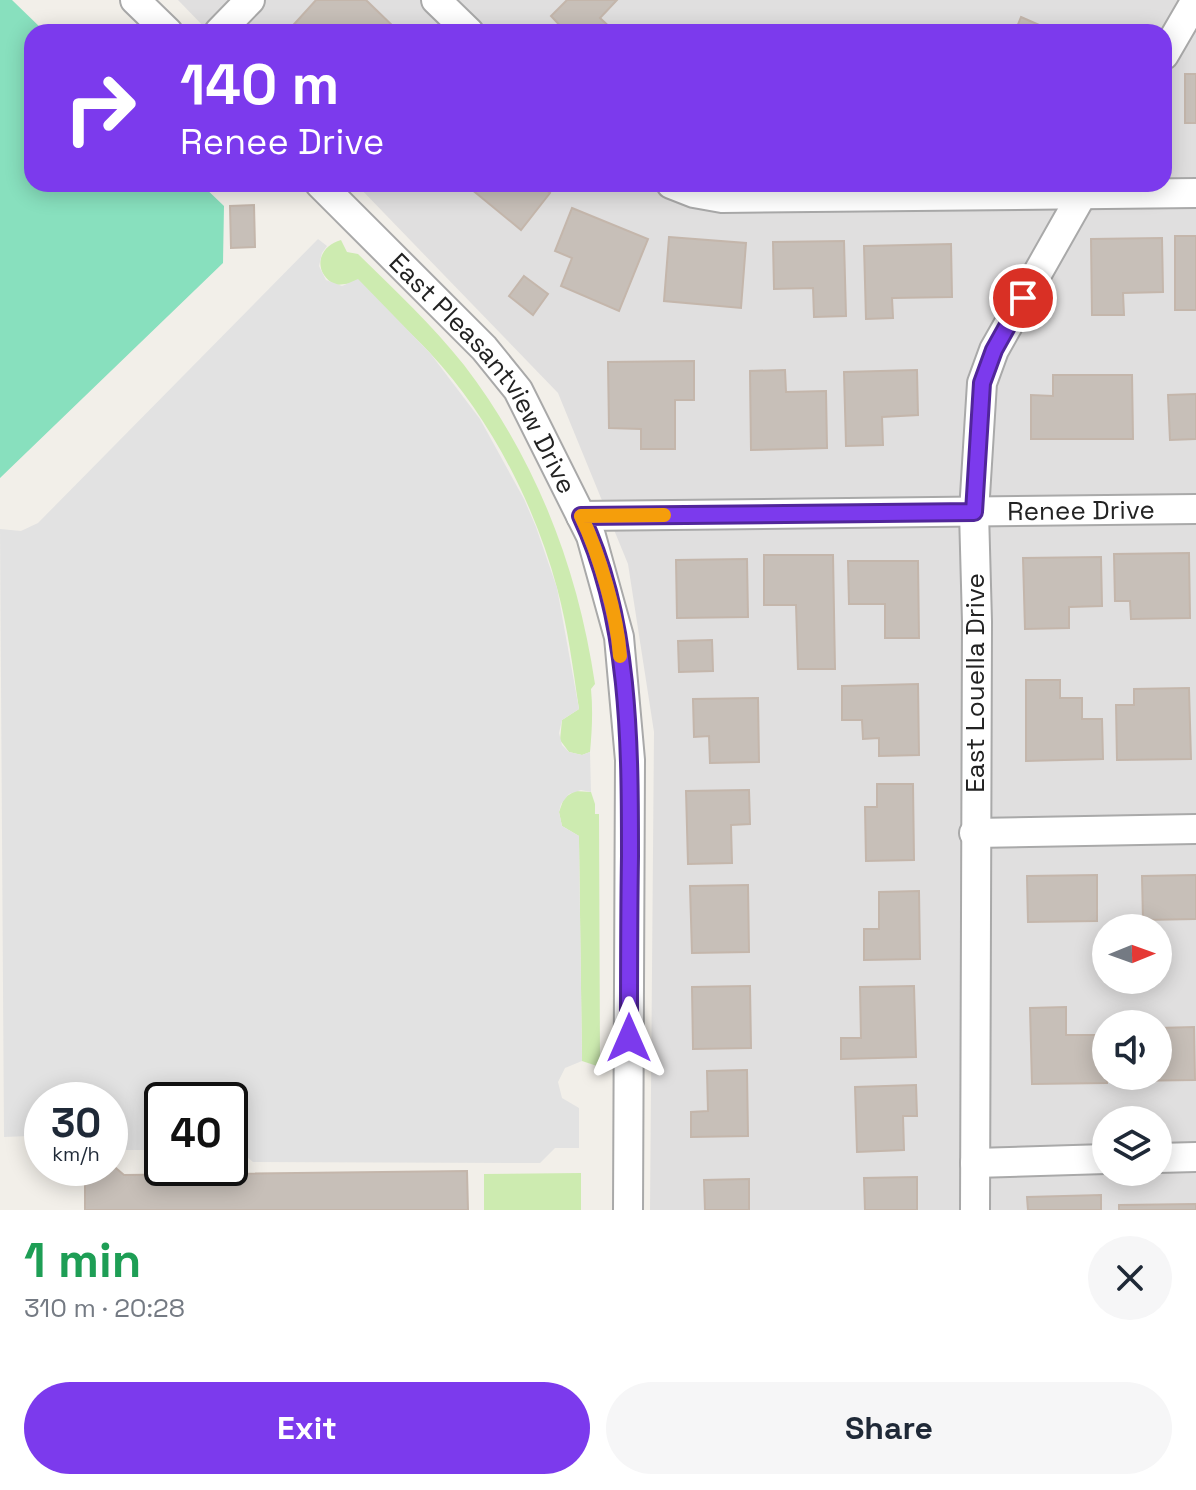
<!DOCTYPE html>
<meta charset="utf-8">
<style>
:root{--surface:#fff;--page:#f6f6f7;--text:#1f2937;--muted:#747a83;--accent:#7c3aed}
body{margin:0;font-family:"Space Grotesk",sans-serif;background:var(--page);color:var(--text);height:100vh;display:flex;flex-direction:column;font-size:30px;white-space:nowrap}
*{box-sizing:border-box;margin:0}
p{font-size:26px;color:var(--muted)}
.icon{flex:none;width:44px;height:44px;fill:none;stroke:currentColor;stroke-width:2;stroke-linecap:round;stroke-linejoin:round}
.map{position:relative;height:1210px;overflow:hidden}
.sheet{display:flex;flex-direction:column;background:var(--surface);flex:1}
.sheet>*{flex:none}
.hud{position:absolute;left:24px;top:24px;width:1148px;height:168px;border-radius:24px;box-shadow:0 4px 20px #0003;background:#7c3aed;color:#fff;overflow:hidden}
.needle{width:52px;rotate:89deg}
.fabs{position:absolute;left:1092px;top:914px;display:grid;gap:16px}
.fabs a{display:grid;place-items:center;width:80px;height:80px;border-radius:50%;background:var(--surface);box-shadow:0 4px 20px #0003;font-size:40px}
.speed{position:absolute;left:24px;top:1082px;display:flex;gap:16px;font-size:40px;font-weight:700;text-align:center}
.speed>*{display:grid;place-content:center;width:104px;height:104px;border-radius:50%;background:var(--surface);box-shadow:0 4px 20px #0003;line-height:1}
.speed small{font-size:20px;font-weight:400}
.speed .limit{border:4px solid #111;border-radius:12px;background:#fff;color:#111}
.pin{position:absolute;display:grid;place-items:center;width:68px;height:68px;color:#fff;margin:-34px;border:4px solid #fff;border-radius:50%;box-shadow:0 2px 8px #0007}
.me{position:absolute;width:88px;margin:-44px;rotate:0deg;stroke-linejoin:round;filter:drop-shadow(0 0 6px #0008)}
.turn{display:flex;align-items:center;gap:28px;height:168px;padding:0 24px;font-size:36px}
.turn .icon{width:104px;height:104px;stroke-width:2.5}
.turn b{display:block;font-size:56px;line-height:68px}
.round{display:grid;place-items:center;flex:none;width:84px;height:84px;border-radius:42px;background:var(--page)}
.summary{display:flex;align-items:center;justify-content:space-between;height:136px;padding:0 24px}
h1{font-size:48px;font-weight:700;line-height:60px;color:#1e9e55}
.primary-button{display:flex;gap:16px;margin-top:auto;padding:16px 24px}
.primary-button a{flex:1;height:92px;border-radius:48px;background:var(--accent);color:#fff;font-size:32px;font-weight:700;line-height:92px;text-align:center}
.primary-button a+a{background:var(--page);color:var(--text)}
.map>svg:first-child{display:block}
.residential{fill:#e0dfdf;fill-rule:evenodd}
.grass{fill:#cdebb0}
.pitch{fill:#88e0be}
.parking{fill:#e2e2e2}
.building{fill:#c7bfb8;stroke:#c4b6ab;stroke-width:2}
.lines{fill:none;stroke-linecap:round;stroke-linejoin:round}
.minor-casing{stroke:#a9a9a9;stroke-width:32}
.minor{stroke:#fff;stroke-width:28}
.route-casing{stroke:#51269a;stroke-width:20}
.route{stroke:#7c3aed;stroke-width:14}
.slow{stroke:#f59e0b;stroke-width:14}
.labels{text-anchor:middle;stroke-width:6;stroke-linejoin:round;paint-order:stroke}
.street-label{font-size:26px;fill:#222;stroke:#fff}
</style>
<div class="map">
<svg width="1196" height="1210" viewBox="0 0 1196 1210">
<rect width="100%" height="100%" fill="#f2efe9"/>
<!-- residential -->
<path class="residential" d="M178,0H1196V1210H650L654,732L628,564L558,393L356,184H1164V32H209ZM1106,928H1158V980H1106ZM1106,1024H1158V1076H1106ZM1106,1120H1158V1172H1106Z"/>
<!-- grass -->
<g class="grass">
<path d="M341,240L347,252L358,254C395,290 432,325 464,365C536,459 578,568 595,684L591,689C593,710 592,731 590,752L582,755L569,752L560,740L562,720L579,709C573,669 568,628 557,588C535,505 490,417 430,353C407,328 379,306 354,283L336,285C313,274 316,247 341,240Z"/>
<polygon points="575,791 591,792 595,804 595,814 599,814 600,1067 582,1061 579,841 579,836 562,826 559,812 564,798"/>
<polygon points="581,1173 581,1210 484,1210 484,1174"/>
</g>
<!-- pitch -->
<polygon class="pitch" points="0,0 12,0 45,32 32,32 32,184 201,184 224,206 223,263 0,478"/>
<!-- parking -->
<polygon class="parking" points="318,239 327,246 322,253 319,266 326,280 342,286 358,279 430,353 480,419 524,499 536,527 557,588 579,709 562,720 559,733 562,745 569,752 582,755 590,752 591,792 581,790 569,794 561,804 559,812 562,826 579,836 579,841 582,1061 565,1068 558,1082 562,1098 579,1108 579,1148 555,1148 540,1163 253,1162 239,1150 230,1149 230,1100 162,1100 162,1150 110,1150 110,1100 42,1100 42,1151 29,1151 29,1136 4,1137 0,529 21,531 38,523"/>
<!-- building -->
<g class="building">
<polygon points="316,0 366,0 397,30 287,32"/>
<polygon points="567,0 617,0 600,18 615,32 566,32 551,16"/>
<polygon points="1021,17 1055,32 1015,32"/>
<rect x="1185" y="74" width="11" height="49"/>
<polygon points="465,184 539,184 550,193 521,230"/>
<polygon points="254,205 255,247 231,248 230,206"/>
<polygon points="572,208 648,239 619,311 561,286 572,258 555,251"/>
<rect x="1175" y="236" width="21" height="74"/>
<polygon points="669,237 746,243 741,308 664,301"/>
<polygon points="1162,238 1163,292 1123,293 1124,315 1092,315 1091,239"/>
<polygon points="844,241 846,316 814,317 813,288 774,289 773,242"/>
<polygon points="951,244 952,297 892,298 893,318 866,319 864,246"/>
<polygon points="524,276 548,294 533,315 509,296"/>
<polygon points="694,361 694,400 675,400 675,449 641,449 641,429 609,428 608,362"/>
<polygon points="785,370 786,392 826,391 827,448 751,450 750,371"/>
<polygon points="917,370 918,415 882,417 883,445 846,446 844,372"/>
<polygon points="1053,375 1132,375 1133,439 1031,439 1031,395 1053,396"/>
<polygon points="1196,394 1196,439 1170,440 1168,395"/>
<polygon points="1189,553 1190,618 1131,619 1130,601 1115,601 1114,554"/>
<polygon points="764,555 833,555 835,669 798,669 796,605 764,605"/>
<polygon points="1101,557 1102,606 1069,607 1069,628 1025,629 1023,558"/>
<polygon points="747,559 748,617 677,618 676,560"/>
<polygon points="848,561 918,561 919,638 885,638 885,604 849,604"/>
<polygon points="712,640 713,671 679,672 678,641"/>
<polygon points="1026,680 1060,680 1060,698 1082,698 1082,719 1102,719 1103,759 1026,761"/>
<polygon points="918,684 919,755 879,756 879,738 863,739 862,720 842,720 842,686"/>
<polygon points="1189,688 1191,759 1117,760 1116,705 1134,705 1134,689"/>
<polygon points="758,698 759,762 710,763 709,736 694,737 693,699"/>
<polygon points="877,784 913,784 914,860 866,861 865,807 877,807"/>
<polygon points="749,790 750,824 731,825 732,863 688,864 686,791"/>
<polygon points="1097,875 1097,921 1028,922 1027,876"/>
<polygon points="1196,875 1196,919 1143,920 1142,876"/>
<polygon points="748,885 749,952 692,953 690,886"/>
<polygon points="919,891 920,959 864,960 864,929 879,929 879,892"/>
<polygon points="750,986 751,1048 693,1049 692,987"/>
<polygon points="914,986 916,1057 841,1059 841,1038 861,1038 860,987"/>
<polygon points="1066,1007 1066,1035 1106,1035 1107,1083 1032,1084 1030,1008"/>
<polygon points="1194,1027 1195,1080 1122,1081 1122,1076 1158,1076 1158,1028"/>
<polygon points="747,1070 748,1136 691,1137 691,1112 708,1111 707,1071"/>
<polygon points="916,1085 917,1116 903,1116 904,1150 857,1152 855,1087"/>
<polygon points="110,1163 124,1175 467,1171 468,1210 85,1210 85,1177 93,1168 110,1168"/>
<polygon points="917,1177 917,1210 865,1210 864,1178"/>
<polygon points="749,1179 749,1210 705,1210 704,1180"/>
<polygon points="1101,1195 1101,1210 1028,1210 1027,1197"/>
<polygon points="1196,1204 1196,1210 1119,1210 1119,1205"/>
</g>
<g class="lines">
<defs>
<g id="minor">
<polyline points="135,0 168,32"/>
<polyline points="436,0 469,32"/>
<polyline points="219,32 250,0"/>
<polyline points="1164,55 1196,0"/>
<path id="s1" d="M320,184L484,348L518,390L591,536L619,637L630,760L628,1210"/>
<polyline points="671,184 694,193 722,198 1196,193"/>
<path id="s2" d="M581,516L1196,509"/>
<polyline points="974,833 1196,829"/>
<polyline points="1158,1158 1196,1157"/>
<polyline points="975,1163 1106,1159"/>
<polyline points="975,1210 977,622 974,512 982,383 994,350 1088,184"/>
</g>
</defs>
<!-- minor casing -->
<use href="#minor" class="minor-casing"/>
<!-- minor -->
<use href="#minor" class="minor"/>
</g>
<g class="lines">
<defs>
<path id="route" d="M629,1038C629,977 629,916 630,856C630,744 630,618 581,516L974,512L982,383L994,350L1023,298"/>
</defs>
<!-- route casing -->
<use href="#route" class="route-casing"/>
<!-- route -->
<use href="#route" class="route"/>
<!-- slow -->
<path class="slow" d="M620,656C617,614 599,553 581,516L664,515"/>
</g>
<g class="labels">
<!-- street labels -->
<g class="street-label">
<text dy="9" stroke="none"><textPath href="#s1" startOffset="252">East Pleasantview Drive</textPath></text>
<text dy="9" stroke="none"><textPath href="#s2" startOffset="500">Renee Drive</textPath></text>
<text transform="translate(975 683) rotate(-90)" y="9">East Louella Drive</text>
</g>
</g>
</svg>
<div class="fabs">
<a><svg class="needle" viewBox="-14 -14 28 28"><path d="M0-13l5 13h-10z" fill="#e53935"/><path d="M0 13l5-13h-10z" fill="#747a83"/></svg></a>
<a><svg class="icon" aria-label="sound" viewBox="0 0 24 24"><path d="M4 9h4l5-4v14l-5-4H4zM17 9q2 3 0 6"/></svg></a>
<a><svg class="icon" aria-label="layers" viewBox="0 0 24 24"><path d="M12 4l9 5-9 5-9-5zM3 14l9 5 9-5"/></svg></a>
</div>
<div class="speed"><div>30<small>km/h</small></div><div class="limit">40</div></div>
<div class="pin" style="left:1023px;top:298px;background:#d93025"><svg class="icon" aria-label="arrive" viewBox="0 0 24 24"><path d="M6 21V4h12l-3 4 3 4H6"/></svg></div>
<svg class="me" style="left:629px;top:1038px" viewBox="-20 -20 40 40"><path d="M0-17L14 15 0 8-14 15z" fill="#7c3aed" stroke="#fff" stroke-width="4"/></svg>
<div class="hud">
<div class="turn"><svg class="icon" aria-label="right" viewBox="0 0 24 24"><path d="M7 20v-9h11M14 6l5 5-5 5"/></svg><div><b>140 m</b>Renee Drive</div></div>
</div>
</div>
<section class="sheet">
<div class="summary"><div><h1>1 min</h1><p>310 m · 20:28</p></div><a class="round"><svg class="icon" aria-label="close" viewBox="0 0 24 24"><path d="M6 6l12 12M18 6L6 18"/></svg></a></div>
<div class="primary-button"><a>Exit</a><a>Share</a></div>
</section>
